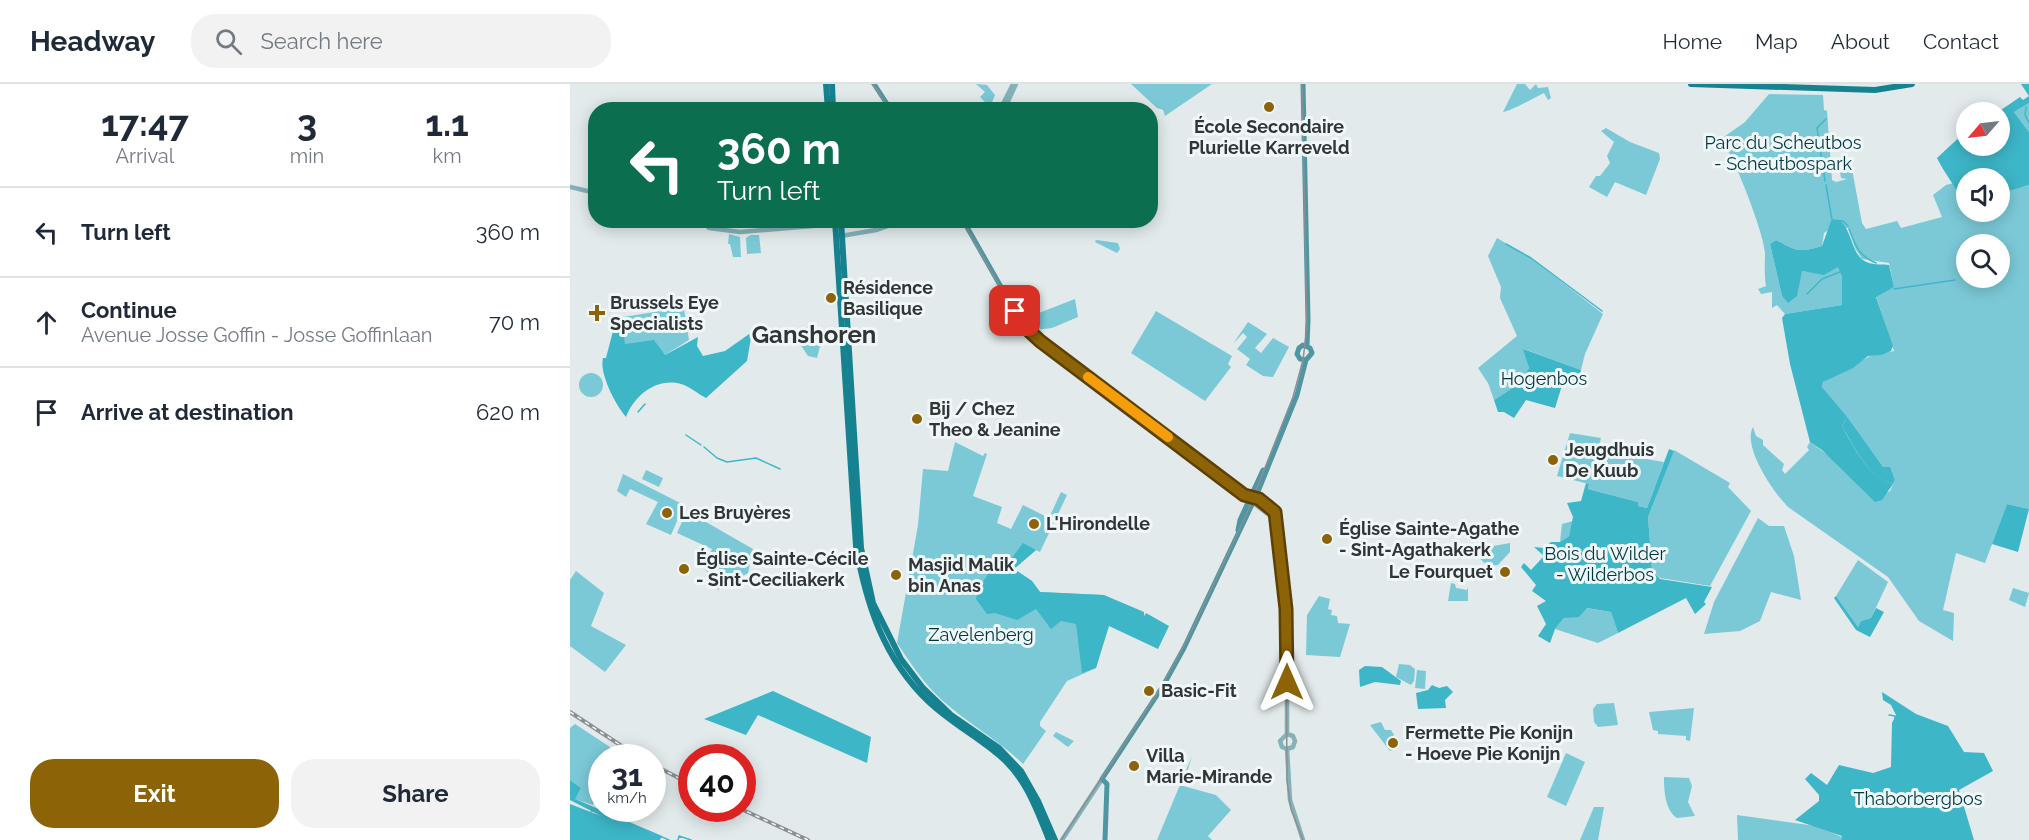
<!DOCTYPE html>
<meta charset="utf-8">
<style>
:root{--surface:#fff;--page:#f2f2f3;--text:#1f2937;--muted:#747a83;--line:#e0e1e3;--accent:#8d6307}
body{margin:0;font-family:Raleway,sans-serif;background:var(--page);color:var(--text);height:100vh;display:flex;flex-direction:column;font-size:22px;white-space:nowrap}
*{box-sizing:border-box;margin:0}
p{font-size:20px;color:var(--muted)}
.icon{flex:none;width:33px;height:33px;fill:none;stroke:currentColor;stroke-width:2;stroke-linecap:round;stroke-linejoin:round}
.map{position:relative;flex:1;overflow:hidden}
.drawer{display:flex;flex-direction:column;background:var(--surface);width:570px}
.drawer>*{flex:none}
.top-card{position:absolute;left:18px;top:18px;width:570px;height:126px;border-radius:24px;box-shadow:0 3px 15px #0003;background:#0b6e4f;color:#fff;overflow:hidden}
.needle{width:39px;rotate:242deg}
.buttons{position:absolute;left:1386px;top:18px;display:grid;gap:12px}
.buttons a{display:grid;place-items:center;width:54px;height:54px;border-radius:50%;background:var(--surface);box-shadow:0 3px 15px #0003;font-size:30px}
.speed{position:absolute;left:18px;top:660px;display:flex;gap:12px;font-size:30px;font-weight:700;text-align:center}
.speed>*{display:grid;place-content:center;width:78px;height:78px;border-radius:50%;background:var(--surface);box-shadow:0 3px 15px #0003;line-height:1}
.speed small{font-size:15px;font-weight:400}
.speed .limit{border:9px solid #d22;background:#fff;color:#111}
.pin{position:absolute;display:grid;place-items:center;width:51px;height:51px;color:#fff;margin:-26px;border-radius:12px;box-shadow:0 3px 9px #0006}
.me{position:absolute;width:66px;margin:-33px;rotate:0deg;stroke-linejoin:round;filter:drop-shadow(0 0 4px #0008)}
.turn{display:flex;align-items:center;gap:21px;height:126px;padding:0 30px;font-size:27px}
.turn .icon{width:78px;height:78px;stroke-width:2.5}
.turn b{display:block;font-size:42px;line-height:51px}
.eta{display:flex;justify-content:space-evenly;align-items:center;height:102px;text-align:center}
.eta b{font-size:36px;font-weight:700;line-height:42px}
.action{display:flex;gap:12px;margin-top:auto;padding:12px 30px}
.action a{flex:1;height:69px;border-radius:24px;background:var(--accent);color:#fff;font-size:24px;font-weight:700;line-height:69px;text-align:center}
.action a+a{background:var(--page);color:var(--text)}
ul{padding:0;list-style:none}
li{display:flex;align-items:center;gap:18px;height:90px;padding:0 30px;border-top:2px solid var(--line)}
li div{flex:1}
li b{display:block;font-size:22px}
li em{font-style:normal}
header{display:flex;align-items:center;gap:36px;box-sizing:border-box;height:84px;padding:0 30px;background:var(--surface);border-bottom:2px solid var(--line)}
header strong{font-size:28px}
nav{display:flex;gap:33px;margin-inline-start:auto;font-size:21px}
.search{width:420px;height:54px;background:var(--page);display:flex;align-items:center;gap:15px;box-sizing:border-box;padding:0 21px;border-radius:24px;color:var(--muted);font-size:22px}
main{display:flex;flex:1;min-height:0}
.map>svg:first-child{display:block}
.green{fill:#7bc9d7;fill-rule:evenodd}
.forest{fill:#3db6c8}
.water{fill:#3eb7c9}
.lines{fill:none;stroke-linecap:round;stroke-linejoin:round}
.stream{stroke:#3eb7c9;stroke-width:1.5}
.tertiary{stroke:#85b1b9;stroke-width:4.5}
.secondary{stroke:#4f96a2;stroke-width:5}
.primary{stroke:#168290;stroke-width:6}
.tram{stroke:#8a9091;stroke-width:1.5}
.rail-casing{stroke:#8a9091;stroke-width:4}
.rail{stroke:#eff7f9;stroke-width:1.5;stroke-dasharray:4.5;stroke-linecap:butt}
.route-casing{stroke:#5c4005;stroke-width:15}
.route{stroke:#8d6307;stroke-width:10}
.slow{stroke:#f59e0b;stroke-width:10}
.poi-dot{fill:#8d6307;stroke:#eff7f9;stroke-width:2}
.labels{text-anchor:middle;stroke-width:6;stroke-linejoin:round;paint-order:stroke}
.poi-label{font-size:18px;font-weight:bold;fill:#323536;stroke:#eff7f9;text-anchor:start}
.park-label{font-size:18px;fill:#00373f;stroke:#eff7f9}
.district-label{font-size:24px;font-weight:bold;fill:#323536;stroke:#eff7f9}
</style>
<header>
<strong>Headway</strong>
<div class="search"><svg class="icon" aria-label="search" viewBox="0 0 24 24"><circle cx="10" cy="10" r="6"/><path d="M15 15l6 6"/></svg>Search here</div>
<nav><a>Home</a><a>Map</a><a>About</a><a>Contact</a></nav>
</header>
<main>
<section class="drawer">
<div class="eta">
<div><b>17:47</b><p>Arrival</p></div>
<div><b>3</b><p>min</p></div>
<div><b>1.1</b><p>km</p></div>
</div>
<ul>
<li><svg class="icon" aria-label="left" viewBox="0 0 24 24"><path d="M17 20v-9H6M10 6l-5 5 5 5"/></svg><div><b>Turn left</b></div><em>360 m</em></li>
<li><svg class="icon" aria-label="ahead" viewBox="0 0 24 24"><path d="M12 20V5M6 11l6-6 6 6"/></svg><div><b>Continue</b><p>Avenue Josse Goffin - Josse Goffinlaan</p></div><em>70 m</em></li>
<li><svg class="icon" aria-label="arrive" viewBox="0 0 24 24"><path d="M6 21V4h12l-3 4 3 4H6"/></svg><div><b>Arrive at destination</b></div><em>620 m</em></li>
</ul>
<div class="action"><a>Exit</a><a>Share</a></div>
</section>
<div class="map">
<svg width="1459" height="756" viewBox="0 0 1459 756">
<rect width="100%" height="100%" fill="#e2eaeb"/>
<!-- green -->
<g class="green">
<polygon points="406,0 417,1 425,11 420,23 410,13 415,8"/>
<polygon points="561,0 642,0 595,32 593,26 587,24"/>
<path d="M947,0H955L960,6L966,0L968,4L978,3L981,14L978,16L974,9C966,13 940,27 933,28Z"/>
<path d="M1199,10L1253,11L1254,26L1257,27L1262,96L1266,98L1277,95L1271,94L1270,88L1282,85L1292,139L1296,145L1327,137L1331,144L1372,133L1363,111L1376,101L1384,99L1396,120V128H1430V110L1459,101V425L1437,420L1415,479L1386,469L1373,526L1384,529L1383,557L1349,537L1318,493L1218,423C1204,409 1172,363 1183,343L1186,352L1193,356V361L1214,380L1212,386L1215,390L1239,366L1237,363L1240,358L1313,411L1320,407L1325,396L1320,384L1313,383L1252,303L1253,298L1300,272L1324,267L1306,212L1324,203L1319,179L1292,175L1285,164L1278,144L1260,145L1254,149L1252,162C1229,169 1226,167 1206,156L1200,160L1212,212L1218,218L1232,187L1254,190L1268,182L1272,193V221L1215,230L1207,221L1202,224V208L1191,210L1188,205L1196,202C1194,189 1195,181 1195,169C1194,150 1167,80 1156,64L1146,63L1151,55L1175,38ZM1396,160H1430V194H1396Z"/>
<polygon points="1459,19 1459,48 1444,28"/>
<polygon points="1036,44 1060,58 1089,69 1090,75 1076,111 1045,98 1037,113 1019,103 1026,92 1030,92 1040,79 1037,72 1044,58 1031,47"/>
<polygon points="159,150 170,153 171,173 163,173 160,160 158,160"/>
<polygon points="181,151 189,151 191,169 177,170 176,154"/>
<polygon points="927,154 961,174 1033,230 1015,270 1011,286 954,265 959,284 947,301 924,316 918,299 908,284 947,252 930,214 931,203 918,172"/>
<polygon points="526,156 548,159 550,165 547,169 525,158"/>
<polygon points="505,215 508,233 482,244 465,246 456,234"/>
<polygon points="110,224 114,225 119,256 95,271 55,261 53,233"/>
<polygon points="586,227 662,272 658,280 661,283 635,317 561,269"/>
<polygon points="678,238 697,250 685,264 691,269 703,254 719,263 703,293 693,292 676,281 680,275 667,265 677,253 673,249 663,260"/>
<polygon points="237,243 254,246 247,274 238,272 228,257 231,256 227,250"/>
<circle cx="21" cy="301" r="12"/>
<polygon points="1000,349 1031,354 1028,367 1094,378 1077,424 1068,422 1068,418 1018,405 1019,400 987,392"/>
<path d="M385,358L413,372L415,369L417,370L403,412L432,423L427,439L441,445L453,421L479,434L491,408L497,411L470,468L466,466L444,485L462,497L470,508L534,511L538,541L526,584L497,597L470,638V642L476,647L453,680C428,656 399,640 373,617C354,600 341,580 327,559L348,441L353,385L378,387Z"/>
<polygon points="1104,366 1160,399 1158,403 1181,427 1140,502 1090,494 1082,486 1078,433"/>
<polygon points="76,386 93,394 89,403 72,395"/>
<polygon points="53,390 114,421 101,451 76,440 88,418 60,405 56,413 47,407"/>
<polygon points="115,431 136,438 183,465 178,489 148,506 134,483 142,465 107,449"/>
<polygon points="1188,434 1199,442 1214,442 1224,472 1231,516 1201,508 1190,537 1170,547 1134,550 1144,518"/>
<polygon points="1003,437 999,452 990,458 992,440"/>
<polygon points="940,459 940,468 928,481 917,482 909,473 907,465"/>
<polygon points="1288,476 1318,498 1301,534 1291,537 1288,543 1266,512"/>
<polygon points="6,487 34,509 21,542 56,561 35,588 0,562 0,496"/>
<polygon points="881,499 885,500 886,504 897,506 898,503 898,517 878,517"/>
<polygon points="1443,504 1459,509 1455,523 1439,516"/>
<polygon points="749,512 760,515 758,525 762,526 761,531 767,532 768,539 780,540 770,573 736,571 737,531"/>
<polygon points="1016,524 1041,528 1048,549 1028,559 985,545 994,534"/>
<polygon points="829,580 840,581 845,585 844,597 841,601 826,593"/>
<polygon points="847,586 856,587 855,605 845,604"/>
<polygon points="1044,619 1048,641 1028,643 1024,638 1023,625 1027,620"/>
<polygon points="1124,624 1120,657 1116,656 1116,652 1088,650 1088,647 1083,646 1079,628"/>
<polygon points="811,638 815,646 821,646 824,651 819,656 825,664 820,667 800,641"/>
<polygon points="5,640 40,663 38,667 50,673 32,674 31,705 23,721 4,715 11,704 0,696 0,644"/>
<polygon points="486,648 504,657 498,663 483,652"/>
<polygon points="996,669 1015,678 996,722 977,713"/>
<polygon points="622,672 613,702 646,711 661,726 638,752 642,756 587,756"/>
<path d="M1094,693L1119,694L1122,702L1118,718L1125,732L1107,734C1095,726 1094,707 1094,693Z"/>
<polygon points="1024,723 1034,723 1028,756 1010,756"/>
<polygon points="1167,731 1246,742 1272,753 1271,756 1168,756"/>
</g>
<!-- forest -->
<g class="forest">
<path d="M1451,0H1459V19L1444,28L1459,48V101L1430,110V94H1396V120C1386,104 1375,90 1367,74L1396,47V62H1430L1428,28L1450,13L1453,16L1459,12Z"/>
<path d="M1269,136C1284,147 1280,173 1299,179C1305,181 1313,180 1319,181L1324,203L1306,213L1323,262L1321,267L1311,271L1298,272L1283,284L1253,298L1252,303L1277,333L1272,342C1284,363 1298,394 1323,400L1312,416L1305,418L1252,366L1240,358L1220,280L1212,234L1215,230L1272,221V193L1268,183L1254,191L1232,187L1227,212L1218,219L1212,212L1200,160L1206,156C1226,167 1229,169 1252,162L1261,137Z"/>
<path d="M47,232L53,233L55,260L84,256L95,271L128,253L127,262L133,272L155,267L182,248L177,277L136,314C128,310 119,302 111,300C86,293 64,312 56,333C45,320 29,289 33,274H36L37,270Z"/>
<polygon points="953,265 1011,286 1008,299 994,295 985,324 956,316 944,334 934,328 928,328 924,316 947,301 959,284"/>
<polygon points="1099,365 1104,367 1078,433 1082,486 1090,495 1142,503 1134,518 1136,520 1125,530 1116,514 1048,549 1041,528 1017,524 1009,533 994,534 985,545 980,559 968,552 976,540 967,522 976,517 962,507 966,501 951,483 954,479 961,486 974,472 964,463 974,464 981,458 990,458 999,452 1003,433 997,419 1011,417 1016,399 1019,400 1018,405 1068,418 1068,422 1077,424"/>
<polygon points="1437,420 1459,425 1448,468 1422,460"/>
<polygon points="453,459 466,466 444,485 462,497 470,508 534,511 574,528 574,532 576,529 599,542 588,565 539,542 526,584 512,589 506,540 491,537 481,545 466,525 447,536 425,529 417,530 406,515 408,506 418,490 435,483"/>
<polygon points="1266,512 1288,543 1291,537 1301,534 1306,524 1314,528 1300,553 1286,546 1264,514"/>
<polygon points="795,582 812,583 831,597 830,601 805,598 790,603 789,586"/>
<polygon points="862,601 869,604 877,602 883,608 875,616 876,624 848,625 846,609 858,606"/>
<polygon points="203,607 301,653 297,679 188,631 176,651 134,635"/>
<polygon points="1312,608 1346,630 1378,642 1394,668 1414,669 1423,687 1389,706 1404,756 1271,756 1272,752 1225,736 1249,717 1249,711 1235,695 1241,689 1257,701 1269,681 1303,689 1321,683 1322,639 1326,631 1321,621 1313,616"/>
<polygon points="0,696 11,704 5,715 92,752 90,756 0,756 0,720 31,732 0,716"/>
</g>
<!-- water -->
<g class="water">
<path d="M1277,333L1313,383H1320L1325,396L1323,400C1298,395 1284,362 1272,342Z"/>
<polygon points="1020,455 1024,457 1027,466 1018,476 1013,470"/>
</g>
<g class="lines">
<!-- stream -->
<g class="stream">
<polyline points="1456,23 1455,31 1459,39"/>
<polyline points="1255,97 1247,44 1256,35"/>
<polyline points="1256,101 1262,136"/>
<polyline points="1263,136 1273,137 1278,142"/>
<path d="M1279,145C1286,161 1287,171 1306,179"/>
<polyline points="936,160 961,174 1032,227"/>
<polyline points="1307,182 1317,183 1321,195 1316,201 1319,205"/>
<polyline points="1324,205 1385,196"/>
<polyline points="1237,210 1252,195 1275,186 1277,168 1266,167 1261,162 1261,159 1268,157 1267,155 1260,154 1265,149 1263,139"/>
<polyline points="68,328 75,320"/>
<polyline points="116,351 131,361"/>
<polyline points="134,363 147,374 157,378 186,374 210,385"/>
<polyline points="1029,442 1032,442"/>
<polyline points="1019,445 1026,443"/>
<polyline points="1015,448 1020,456"/>
<polyline points="971,552 1001,501 999,495 1016,475"/>
<polyline points="1339,655 1341,659 1355,658 1366,662 1357,678 1364,689 1360,703 1361,716 1367,723 1364,735 1366,740 1361,746 1365,756"/>
<polyline points="21,727 33,728 99,756"/>
<polyline points="0,754 5,756"/>
<polyline points="108,756 109,752 121,756"/>
<path d="M1314,756L1310,749L1290,739L1283,716L1290,701L1307,699L1324,688C1328,670 1321,656 1325,636V632L1319,631"/>
</g>
<!-- tertiary -->
<g class="tertiary">
<polyline points="430,26 443,0"/>
<polyline points="434,26 446,0"/>
<polyline points="0,103 26,109"/>
<polyline points="132,136 139,144 170,148 267,140"/>
<polyline points="271,152 306,146 335,136"/>
<polyline points="684,414 708,432 717,540 717,650"/>
<polyline points="717,650 723,652 725,657 723,663 717,665"/>
<polyline points="717,650 710,657 712,663 717,665"/>
<polyline points="717,665 720,716 733,756"/>
<polyline points="492,756 532,695"/>
</g>
<!-- secondary -->
<g class="secondary">
<polyline points="304,0 321,26"/>
<polyline points="733,0 738,236 737,261"/>
<polyline points="393,136 447,231 461,249 674,411 684,414"/>
<polyline points="668,446 670,436 693,386"/>
<polyline points="535,756 537,700 532,695 593,602 614,564 687,410 727,311 736,276 742,269 740,264 733,261 729,264 727,270 730,275 736,276"/>
</g>
<!-- primary -->
<g class="primary">
<polyline points="256,0 258,26"/>
<polyline points="262,0 263,26"/>
<polyline points="1121,0 1305,6 1342,0"/>
<path d="M265,136L286,462C296,520 314,575 358,617C379,637 403,650 424,667C454,689 466,723 479,756"/>
<polyline points="271,136 291,464 303,519 331,575 353,604 381,631 429,664 451,687 468,717 485,756"/>
</g>
<!-- tram -->
<g class="tram">
<polyline points="303,0 320,26"/>
<polyline points="392,136 446,231 463,252 706,438 716,540 717,697 721,725 733,756"/>
<polyline points="491,756 592,602 622,546 677,429 723,313 733,276 737,243 732,0"/>
</g>
<defs>
<g id="rail">
<polyline points="0,628 70,674"/>
<polyline points="82,680 122,701"/>
<polyline points="169,724 238,756"/>
</g>
</defs>
<!-- rail casing -->
<use href="#rail" class="rail-casing"/>
<!-- rail -->
<use href="#rail" class="rail"/>
</g>
<g class="lines">
<defs>
<polyline id="route" points="445,227 456,244 470,257 674,411 689,415 705,428 716,525 717,598"/>
</defs>
<!-- route casing -->
<use href="#route" class="route-casing"/>
<!-- route -->
<use href="#route" class="route"/>
<!-- slow -->
<polyline class="slow" points="518,293 598,353"/>
</g>
<!-- markers -->
<g class="poi-dot">
<circle cx="699" cy="23" r="6"/>
<circle cx="261" cy="214" r="6"/>
<path d="M24 220h6v6h6v6h-6v6h-6v-6h-6v-6h6z"/>
<circle cx="347" cy="335" r="6"/>
<circle cx="983" cy="376" r="6"/>
<circle cx="97" cy="429" r="6"/>
<circle cx="464" cy="440" r="6"/>
<circle cx="757" cy="455" r="6"/>
<circle cx="114" cy="485" r="6"/>
<circle cx="935" cy="488" r="6"/>
<circle cx="326" cy="491" r="6"/>
<circle cx="579" cy="607" r="6"/>
<circle cx="823" cy="659" r="6"/>
<circle cx="564" cy="682" r="6"/>
</g>
<g class="labels">
<!-- poi labels -->
<g class="poi-label">
<text x="699" y="49" text-anchor="middle">École Secondaire<tspan x="699" dy="21">Plurielle Karreveld</tspan></text>
<text x="273" y="210">Résidence<tspan x="273" dy="21">Basilique</tspan></text>
<text x="40" y="225">Brussels Eye<tspan x="40" dy="21">Specialists</tspan></text>
<text x="359" y="331">Bij / Chez<tspan x="359" dy="21">Theo &amp; Jeanine</tspan></text>
<text x="995" y="372">Jeugdhuis<tspan x="995" dy="21">De Kuub</tspan></text>
<text x="109" y="435">Les Bruyères</text>
<text x="476" y="446">L'Hirondelle</text>
<text x="769" y="451">Église Sainte-Agathe<tspan x="769" dy="21">- Sint-Agathakerk</tspan></text>
<text x="126" y="481">Église Sainte-Cécile<tspan x="126" dy="21">- Sint-Ceciliakerk</tspan></text>
<text x="338" y="487">Masjid Malik<tspan x="338" dy="21">bin Anas</tspan></text>
<text x="923" y="494" text-anchor="end">Le Fourquet</text>
<text x="591" y="613">Basic-Fit</text>
<text x="835" y="655">Fermette Pie Konijn<tspan x="835" dy="21">- Hoeve Pie Konijn</tspan></text>
<text x="576" y="678">Villa<tspan x="576" dy="21">Marie-Mirande</tspan></text>
</g>
<!-- park labels -->
<g class="park-label">
<text x="1213" y="65">Parc du Scheutbos<tspan x="1213" dy="21">- Scheutbospark</tspan></text>
<text x="974" y="301">Hogenbos</text>
<text x="1035" y="476">Bois du Wilder<tspan x="1035" dy="21">- Wilderbos</tspan></text>
<text x="411" y="557">Zavelenberg</text>
<text x="1348" y="721">Thaborbergbos</text>
</g>
<!-- district labels -->
<g class="district-label">
<text x="244" y="259">Ganshoren</text>
</g>
</g>
</svg>
<div class="buttons">
<a><svg class="needle" viewBox="-14 -14 28 28"><path d="M0-13l5 13h-10z" fill="#e53935"/><path d="M0 13l5-13h-10z" fill="#747a83"/></svg></a>
<a><svg class="icon" aria-label="sound" viewBox="0 0 24 24"><path d="M4 9h4l5-4v14l-5-4H4zM17 9q2 3 0 6"/></svg></a>
<a><svg class="icon" aria-label="search" viewBox="0 0 24 24"><circle cx="10" cy="10" r="6"/><path d="M15 15l6 6"/></svg></a>
</div>
<div class="speed"><div>31<small>km/h</small></div><div class="limit">40</div></div>
<div class="pin" style="left:445px;top:227px;background:#d93025"><svg class="icon" aria-label="arrive" viewBox="0 0 24 24"><path d="M6 21V4h12l-3 4 3 4H6"/></svg></div>
<svg class="me" style="left:717px;top:598px" viewBox="-20 -20 40 40"><path d="M0-17L14 15 0 8-14 15z" fill="#8d6307" stroke="#fff" stroke-width="4"/></svg>
<div class="top-card">
<div class="turn"><svg class="icon" aria-label="left" viewBox="0 0 24 24"><path d="M17 20v-9H6M10 6l-5 5 5 5"/></svg><div><b>360 m</b>Turn left</div></div>
</div>
</div>
</main>
